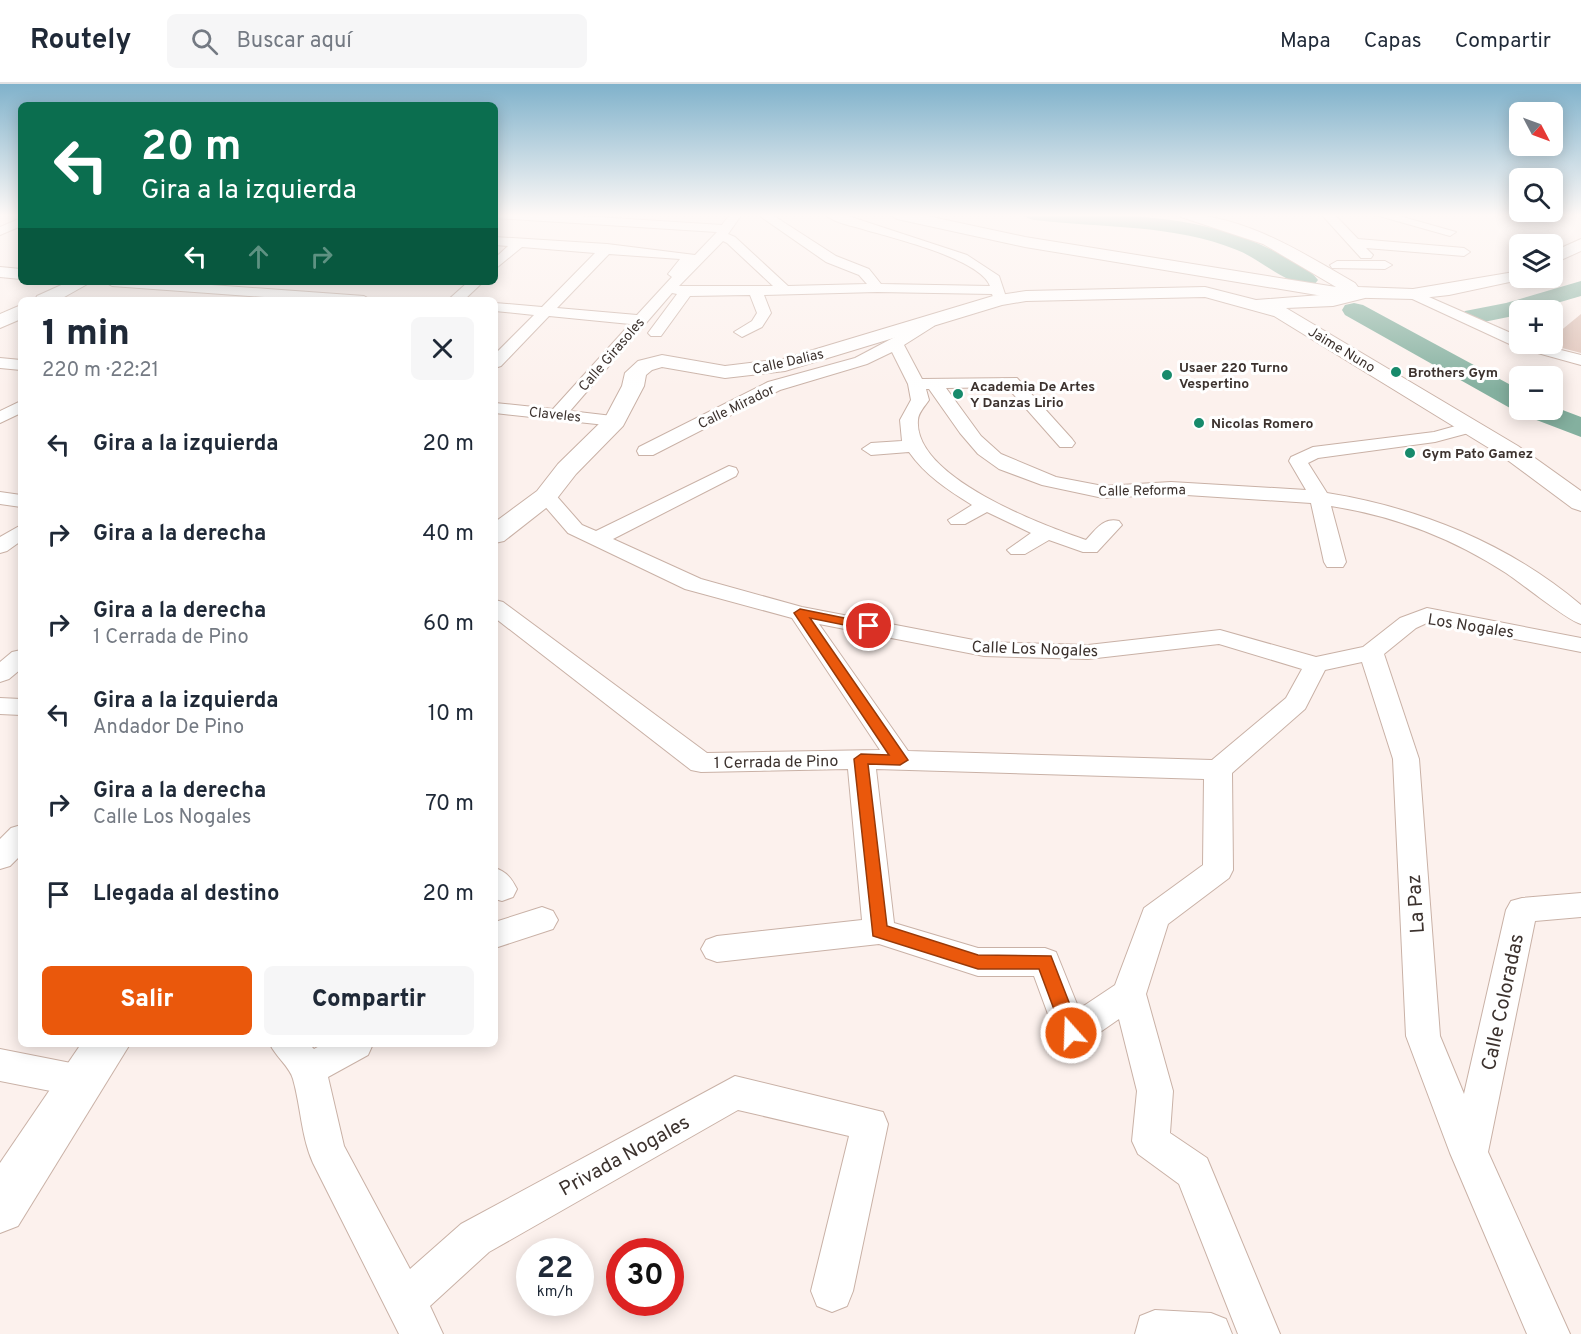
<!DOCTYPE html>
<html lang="es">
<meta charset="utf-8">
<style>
:root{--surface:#fff;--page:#f6f6f7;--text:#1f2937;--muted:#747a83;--line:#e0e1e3;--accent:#ea580c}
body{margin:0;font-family:Overpass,sans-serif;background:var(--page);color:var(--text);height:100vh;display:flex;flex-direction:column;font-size:22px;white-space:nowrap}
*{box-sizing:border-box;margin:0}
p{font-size:20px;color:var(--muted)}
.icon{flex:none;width:33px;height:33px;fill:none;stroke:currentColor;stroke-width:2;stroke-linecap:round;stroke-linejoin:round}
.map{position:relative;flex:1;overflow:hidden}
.drawer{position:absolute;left:18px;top:213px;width:480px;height:750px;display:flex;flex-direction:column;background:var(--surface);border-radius:9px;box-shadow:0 3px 15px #0003}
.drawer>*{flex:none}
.banner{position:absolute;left:18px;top:18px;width:480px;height:183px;border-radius:9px;box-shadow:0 3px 15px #0003;background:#0b6e4f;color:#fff;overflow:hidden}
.needle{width:39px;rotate:131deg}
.tools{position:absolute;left:1509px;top:18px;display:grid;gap:12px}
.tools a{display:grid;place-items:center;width:54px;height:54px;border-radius:9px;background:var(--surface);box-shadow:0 3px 15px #0003;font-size:30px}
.speed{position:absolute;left:516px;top:1154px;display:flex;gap:12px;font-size:30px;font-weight:700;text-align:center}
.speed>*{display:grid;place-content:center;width:78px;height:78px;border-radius:50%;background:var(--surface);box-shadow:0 3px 15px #0003;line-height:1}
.speed small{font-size:15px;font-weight:400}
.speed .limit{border:9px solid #d22;background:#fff;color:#111}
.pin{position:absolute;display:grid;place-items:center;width:51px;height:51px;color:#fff;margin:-26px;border:3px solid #fff;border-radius:50%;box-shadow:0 2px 6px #0007}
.me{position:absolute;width:66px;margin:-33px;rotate:340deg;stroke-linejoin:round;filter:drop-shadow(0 0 4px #0008)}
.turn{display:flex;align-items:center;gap:21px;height:126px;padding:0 24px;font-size:27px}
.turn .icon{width:78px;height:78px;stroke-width:2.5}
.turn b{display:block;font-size:42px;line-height:51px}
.lanes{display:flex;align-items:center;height:57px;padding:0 24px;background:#0003;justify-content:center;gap:30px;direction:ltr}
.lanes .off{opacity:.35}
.round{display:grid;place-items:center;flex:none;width:63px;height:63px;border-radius:9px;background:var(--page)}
.summary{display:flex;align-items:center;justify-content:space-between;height:102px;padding:0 24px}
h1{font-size:36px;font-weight:800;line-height:45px}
.cta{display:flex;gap:12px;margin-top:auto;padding:12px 24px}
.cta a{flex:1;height:69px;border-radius:9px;background:var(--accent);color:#fff;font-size:24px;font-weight:800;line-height:69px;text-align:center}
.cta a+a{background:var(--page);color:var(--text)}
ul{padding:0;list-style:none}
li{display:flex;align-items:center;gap:18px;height:90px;padding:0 24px}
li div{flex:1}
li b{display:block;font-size:22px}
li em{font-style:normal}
header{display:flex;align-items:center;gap:36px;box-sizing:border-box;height:84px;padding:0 30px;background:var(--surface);border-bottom:2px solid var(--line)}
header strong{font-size:28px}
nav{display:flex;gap:33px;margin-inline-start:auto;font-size:21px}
.search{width:420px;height:54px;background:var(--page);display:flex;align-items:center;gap:15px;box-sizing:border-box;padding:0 21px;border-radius:9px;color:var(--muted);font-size:22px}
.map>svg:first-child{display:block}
.green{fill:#dfc3b8}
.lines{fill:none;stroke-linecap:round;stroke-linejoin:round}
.river{fill:#84b09f;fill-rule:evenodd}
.street-casing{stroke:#c9b1a6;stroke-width:2}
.secondary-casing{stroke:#c9b1a6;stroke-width:2}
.primary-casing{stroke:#c9b1a6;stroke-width:2}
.street{fill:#fff;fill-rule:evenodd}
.secondary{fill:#fff;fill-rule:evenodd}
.primary{fill:#fff;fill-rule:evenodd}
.route{fill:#ea580c;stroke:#983908;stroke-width:1.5}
.poi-dot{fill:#178a6b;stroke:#fff;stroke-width:2}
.labels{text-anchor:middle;stroke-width:6;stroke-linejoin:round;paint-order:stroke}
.far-street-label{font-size:14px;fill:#3c322e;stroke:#fff}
.far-poi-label{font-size:14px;font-weight:bold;fill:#3c322e;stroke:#fff;text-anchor:start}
.street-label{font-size:16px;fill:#3c322e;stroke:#fff}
.near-street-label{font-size:20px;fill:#3c322e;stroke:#fff}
</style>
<header>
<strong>Routely</strong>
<div class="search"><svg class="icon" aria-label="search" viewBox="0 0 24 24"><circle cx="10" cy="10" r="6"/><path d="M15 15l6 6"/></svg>Buscar aquí</div>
<nav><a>Mapa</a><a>Capas</a><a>Compartir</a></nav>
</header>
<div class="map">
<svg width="1581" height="1250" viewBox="0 0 1581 1250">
<rect width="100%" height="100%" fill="#fcf1ed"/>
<!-- green -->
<polygon class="green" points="1581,230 1581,269 1547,260 1552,260 1553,253"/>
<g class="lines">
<!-- river -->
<g class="river">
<path d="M1024,130C1113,130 1209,127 1288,175C1298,181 1311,186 1318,196L1314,201C1293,206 1259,174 1237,166C1174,140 1101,144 1034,136L1027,134Z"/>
<polygon points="1581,197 1581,212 1533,226 1520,226 1518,231 1474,240 1465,237 1461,232 1465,227 1506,219"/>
<polygon points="1354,219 1363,221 1520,306 1520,326 1552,326 1552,322 1581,333 1581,353 1526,332 1522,326 1510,324 1345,231 1342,226 1345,221"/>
</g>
<defs>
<g id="street">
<path d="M495,130H550L722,141L730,130H742L728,150L735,153L788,202L867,200L859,191L826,178L757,130H771L836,172L869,185L881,200L990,202C980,174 888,153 859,144C848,141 833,138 825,130H842L967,171L999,192L1007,216L1000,220L995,219L992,210L877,208L764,211L771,229L762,243L742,253L734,248L752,237L757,229L750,211L690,212L661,252H651L648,249L677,210L672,209L570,327L621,333L624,337L621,341L615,342L495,329V319L553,325L630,240L549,232L501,282L495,284V270L534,231L495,227V219L542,223L595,169L522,163L495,185V174L508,162L495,161V153L607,160L695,171L717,148L495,134ZM723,157L727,159L773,202H679ZM609,170L680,175L668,190L672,193L637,231L557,224Z"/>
<polygon points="1321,130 1334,130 1358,155 1464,164 1470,168 1464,172 1366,164 1373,171 1371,174 1361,174"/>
<polygon points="1372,130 1392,130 1456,148 1450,152"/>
<polygon points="21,134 21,142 0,151 0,143"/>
<polygon points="1337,177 1385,177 1392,181 1385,185 1332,184 1330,181"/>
<polygon points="105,198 170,198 364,212 371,216 305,216 112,202"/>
<polygon points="468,198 483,198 464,216 448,216"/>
<polygon points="1413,206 1520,253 1520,260 1537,260 1581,271 1581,281 1516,263 1408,213 1406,210"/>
<path d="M929,235L934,236L936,239L934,242L904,261L922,295L1017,294L1072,355L1075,359L1072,363H1060L1007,303L946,304L981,352L1001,370L1056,393L1103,402L1171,398L1306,406L1289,377L1291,373L1313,363L1434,348L1470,338L1476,339L1479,343L1476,347L1435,358L1318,374L1308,379L1327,409C1420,424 1509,460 1581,521V540C1568,537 1521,499 1506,489C1452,454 1395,432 1331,422L1346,478L1343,483H1327L1324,478L1311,419L1171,410L1103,414L1042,401L999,385L978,370L960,349L929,305H926L929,316C925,322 918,329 918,336C913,393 1042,441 1086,456C1096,445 1104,433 1119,437L1122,441L1097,468H1083L1049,456L1025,470H1011L1007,466L1031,449L987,428L965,440H951L948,436L972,421C948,406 925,391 909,368L871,371L862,365L871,359L902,357L900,336L911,316L908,300L892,268L867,280L780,306L653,371H639L637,367L639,363L768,298L855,274Z"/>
<polygon points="0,274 21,276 21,286 0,284"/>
<polygon points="21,317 21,329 0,339 0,327"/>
<path d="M729,382L736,384L738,388L736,392L613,455L701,495L802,523L984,558L1088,561L1220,546L1316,573L1363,563L1400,534L1427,524L1581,554V568L1429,538L1416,544L1384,570L1419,675L1440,952L1464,1010L1506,826L1511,817L1522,814L1581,809V833L1535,837L1488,1068L1570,1250H1527L1450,1069L1406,952L1393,675L1362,578L1325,586L1305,625L1232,689L1233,786L1229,794L1168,840L1146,910L1173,1007L1170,1049L1207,1074L1280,1250H1238L1179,1100L1138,1070L1132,1057L1137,1007L1119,935L1083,960L1071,964L1059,960L1034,892H978L879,860L717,878L706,874L701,865L706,856L717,852L862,836L848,685L701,688L691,686L495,534V516L503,518L707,669L880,666L792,534L685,505L589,459L568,449L536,412L546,406L553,408L582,441L596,447ZM819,540L984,572L1088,575L1219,560L1302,585L1286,614L1212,676L908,667ZM876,685L1204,695L1203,781L1144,824L1115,901L1079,925L1056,868L1045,864H978L894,839Z"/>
<polygon points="0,408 21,411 21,423 0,420"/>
<polygon points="21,441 21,457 7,467 0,469 0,453"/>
<polygon points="21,566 21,585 9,595 0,598 0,578 12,568"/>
<polygon points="0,614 21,615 21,631 0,630"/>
<polygon points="21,741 21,771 10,782 0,785 0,755 11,744"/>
<path d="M495,784C507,788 511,794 517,805L513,813L502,817L495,815Z"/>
<polygon points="542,823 553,827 558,836 553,845 495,864 495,838"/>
<path d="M270,960H309L314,965L323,960H373L368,971L328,993L344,1062L410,1185L461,1140L735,992L883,1028L888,1040L853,1207L847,1222L832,1228L817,1222L811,1207L849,1052L738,1026L489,1168L430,1222L443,1250H399L313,1079C301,1052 301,1023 293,995C290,983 275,972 270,960Z"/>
<polygon points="0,965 81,981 94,985 99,997 94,1009 81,1013 0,997"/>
<polygon points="1155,1226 1211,1229 1226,1235 1232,1250 1135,1250 1140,1232"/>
</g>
<g id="secondary">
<polygon points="0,183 21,185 21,195 0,193"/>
<polygon points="68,198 91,198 59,216 35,216 37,212"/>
<polygon points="1205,203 1256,216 1333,210 1359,205 1365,206 1368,210 1365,214 1333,222 1286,224 1518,362 1581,407 1581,427 1572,424 1502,372 1274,232 1205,213 1026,217 1002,221 785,287 725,294 662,283 652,286 646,291 644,302 623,342 576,390 555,417 504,457 495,459 495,438 537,407 558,380 605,334 622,302 625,289 638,277 662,271 725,282 783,275 993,212 1026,207"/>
<polygon points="21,221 21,235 0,244 0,230"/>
<polygon points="81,960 130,960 18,1142 0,1149 0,1079"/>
</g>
<g id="primary">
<path d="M889,130H918L1025,153L1336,203L1263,160L1181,133L1178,130C1243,130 1301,168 1355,199L1358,203L1413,205L1520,187V194H1528L1449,211L1413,215L1329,213L1025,163L897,135Z"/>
<polygon points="1581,155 1581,167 1552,180 1552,168"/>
</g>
</defs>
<!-- street casing -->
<use href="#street" class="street-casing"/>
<!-- secondary casing -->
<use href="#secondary" class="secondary-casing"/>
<!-- primary casing -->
<use href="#primary" class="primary-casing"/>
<!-- street -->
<use href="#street" class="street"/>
<!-- secondary -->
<use href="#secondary" class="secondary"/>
<!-- primary -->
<use href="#primary" class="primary"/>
</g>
<!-- sky -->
<linearGradient id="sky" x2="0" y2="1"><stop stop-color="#80b2cb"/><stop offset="0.43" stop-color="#fef9f7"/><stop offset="1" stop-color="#fef9f7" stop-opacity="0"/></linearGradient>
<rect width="1581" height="305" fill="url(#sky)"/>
<!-- route -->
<polygon class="route" points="800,525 869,539 875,542 869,546 810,534 908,676 900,681 868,680 887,842 978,871 1051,872 1081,949 1078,955 1071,957 1065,955 1039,885 978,885 873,852 854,675 861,670 889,671 794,529"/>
<!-- markers -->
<g class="poi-dot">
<circle cx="1396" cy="288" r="6"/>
<circle cx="1167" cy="291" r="6"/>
<circle cx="958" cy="310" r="6"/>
<circle cx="1199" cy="339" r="6"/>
<circle cx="1410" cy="369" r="6"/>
</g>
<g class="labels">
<!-- far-street labels -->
<g class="far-street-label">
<text transform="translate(1342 265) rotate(31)" y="5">Jaime Nuno</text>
<text transform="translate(611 270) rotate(-49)" y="5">Calle Girasoles</text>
<text transform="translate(788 277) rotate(-13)" y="5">Calle Dalias</text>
<text transform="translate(736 322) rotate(-26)" y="5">Calle Mirador</text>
<text transform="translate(555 330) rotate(6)" y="5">Claveles</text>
<text transform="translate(1142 406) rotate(-1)" y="5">Calle Reforma</text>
</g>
<!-- far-poi labels -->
<g class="far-poi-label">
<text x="1179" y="288">Usaer 220 Turno<tspan x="1179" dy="16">Vespertino</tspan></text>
<text x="1408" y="293">Brothers Gym</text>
<text x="970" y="307">Academia De Artes<tspan x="970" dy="16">Y Danzas Lirio</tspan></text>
<text x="1211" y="344">Nicolas Romero</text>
<text x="1422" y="374">Gym Pato Gamez</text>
</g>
<!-- street labels -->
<g class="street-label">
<text transform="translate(1471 541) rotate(9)" y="6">Los Nogales</text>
<text transform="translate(1035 564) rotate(2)" y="6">Calle Los Nogales</text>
<text transform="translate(776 677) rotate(-1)" y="6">1 Cerrada de Pino</text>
</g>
<!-- near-street labels -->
<g class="near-street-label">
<text transform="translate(1415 820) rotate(-94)" y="7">La Paz</text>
<text transform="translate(1502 918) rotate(-78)" y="7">Calle Coloradas</text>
<text transform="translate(624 1071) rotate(-29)" y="7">Privada Nogales</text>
</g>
</g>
</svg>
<div class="tools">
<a><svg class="needle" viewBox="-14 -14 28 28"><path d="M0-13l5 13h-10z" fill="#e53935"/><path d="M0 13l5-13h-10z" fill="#747a83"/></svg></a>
<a><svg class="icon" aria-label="search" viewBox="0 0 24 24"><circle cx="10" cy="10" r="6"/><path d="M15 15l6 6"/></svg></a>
<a><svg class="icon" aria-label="layers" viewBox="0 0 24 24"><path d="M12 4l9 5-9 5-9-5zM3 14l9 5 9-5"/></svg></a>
<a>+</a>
<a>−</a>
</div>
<div class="speed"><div>22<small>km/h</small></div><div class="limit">30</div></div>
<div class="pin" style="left:869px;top:542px;background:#d93025"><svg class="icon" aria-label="arrive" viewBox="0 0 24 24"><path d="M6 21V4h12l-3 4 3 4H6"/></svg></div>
<svg class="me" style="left:1071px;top:949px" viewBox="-20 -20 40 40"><circle r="17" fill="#ea580c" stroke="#fff" stroke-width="3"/><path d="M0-11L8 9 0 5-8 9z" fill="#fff"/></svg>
<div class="banner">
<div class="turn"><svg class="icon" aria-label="left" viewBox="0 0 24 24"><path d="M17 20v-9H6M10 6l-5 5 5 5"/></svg><div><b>20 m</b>Gira a la izquierda</div></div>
<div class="lanes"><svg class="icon" aria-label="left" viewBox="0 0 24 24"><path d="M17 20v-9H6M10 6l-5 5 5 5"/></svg><svg class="icon off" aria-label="ahead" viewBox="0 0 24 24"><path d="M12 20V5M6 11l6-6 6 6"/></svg><svg class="icon off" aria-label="right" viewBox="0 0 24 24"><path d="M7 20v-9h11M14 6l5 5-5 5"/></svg></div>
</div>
<section class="drawer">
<div class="summary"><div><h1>1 min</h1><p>220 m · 22:21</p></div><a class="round"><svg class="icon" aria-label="close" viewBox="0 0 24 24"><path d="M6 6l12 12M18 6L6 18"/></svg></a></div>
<ul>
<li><svg class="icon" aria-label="left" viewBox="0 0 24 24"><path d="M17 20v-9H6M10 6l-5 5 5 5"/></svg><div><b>Gira a la izquierda</b></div><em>20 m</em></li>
<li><svg class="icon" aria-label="right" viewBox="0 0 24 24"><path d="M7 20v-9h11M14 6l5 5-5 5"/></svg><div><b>Gira a la derecha</b></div><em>40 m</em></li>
<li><svg class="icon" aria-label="right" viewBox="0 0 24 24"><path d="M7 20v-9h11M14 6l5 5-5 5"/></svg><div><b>Gira a la derecha</b><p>1 Cerrada de Pino</p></div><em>60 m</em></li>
<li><svg class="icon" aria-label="left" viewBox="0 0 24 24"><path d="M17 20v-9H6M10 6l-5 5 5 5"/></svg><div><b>Gira a la izquierda</b><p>Andador De Pino</p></div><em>10 m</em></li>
<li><svg class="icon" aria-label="right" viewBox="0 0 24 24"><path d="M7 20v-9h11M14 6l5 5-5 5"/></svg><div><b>Gira a la derecha</b><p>Calle Los Nogales</p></div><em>70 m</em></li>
<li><svg class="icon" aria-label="arrive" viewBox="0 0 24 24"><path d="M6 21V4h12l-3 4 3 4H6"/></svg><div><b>Llegada al destino</b></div><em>20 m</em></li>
</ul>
<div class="cta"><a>Salir</a><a>Compartir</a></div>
</section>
</div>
